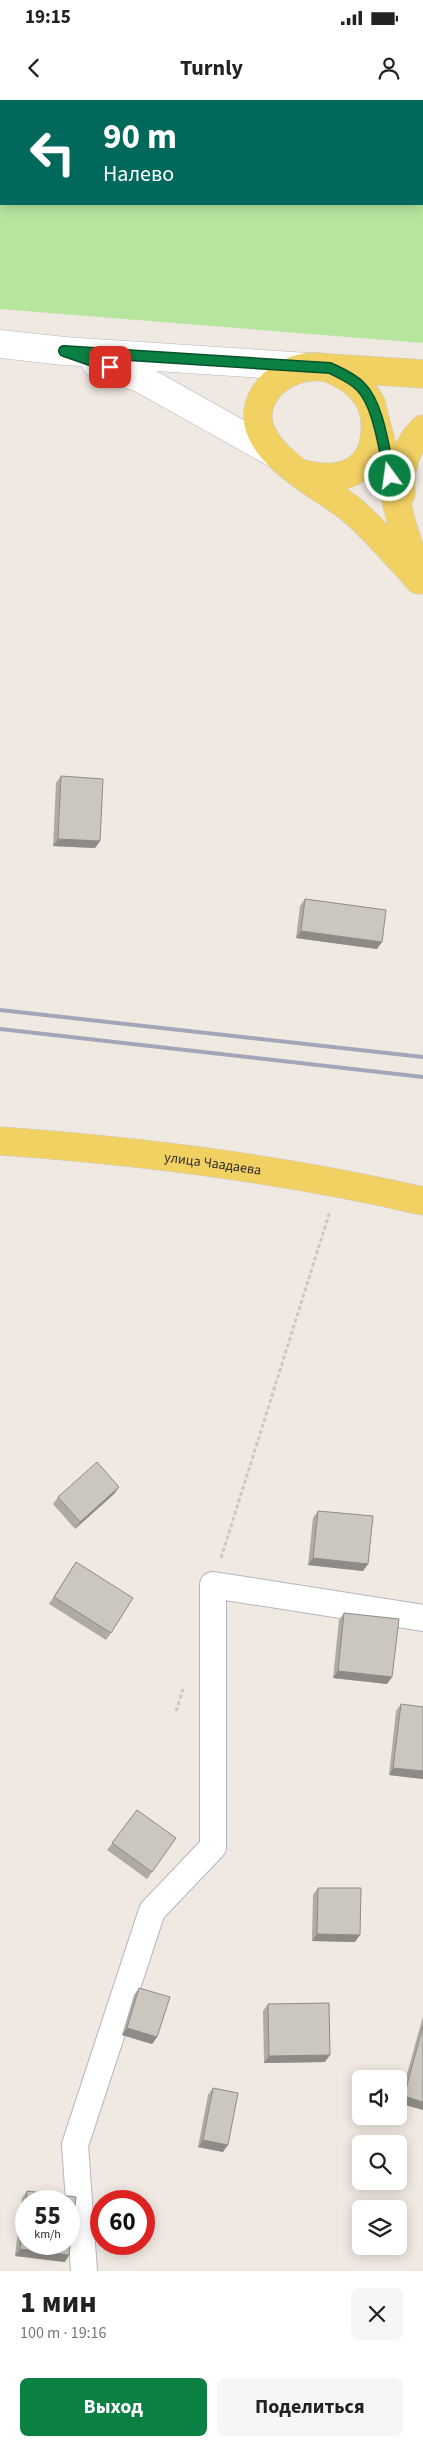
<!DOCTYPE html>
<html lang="ru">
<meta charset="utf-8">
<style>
:root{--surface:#fff;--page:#f6f6f6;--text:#222;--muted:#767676;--accent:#0b8043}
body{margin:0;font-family:"Source Sans 3",sans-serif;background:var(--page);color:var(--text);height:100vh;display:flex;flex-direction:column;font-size:19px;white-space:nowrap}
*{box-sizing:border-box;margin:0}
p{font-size:16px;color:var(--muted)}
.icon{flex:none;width:28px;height:28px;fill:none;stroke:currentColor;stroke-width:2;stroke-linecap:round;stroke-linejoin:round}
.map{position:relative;height:2171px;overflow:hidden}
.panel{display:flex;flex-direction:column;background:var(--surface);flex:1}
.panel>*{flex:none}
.guide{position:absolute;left:0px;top:0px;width:424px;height:105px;box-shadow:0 2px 12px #0003;background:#00695c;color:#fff;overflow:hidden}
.buttons{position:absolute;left:352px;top:1970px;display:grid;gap:10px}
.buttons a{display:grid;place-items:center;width:55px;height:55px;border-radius:8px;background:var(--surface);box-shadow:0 2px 12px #0003;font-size:25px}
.speed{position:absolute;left:15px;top:2090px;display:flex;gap:10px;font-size:25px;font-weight:700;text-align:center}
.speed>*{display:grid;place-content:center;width:65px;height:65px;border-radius:50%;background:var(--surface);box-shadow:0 2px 12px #0003;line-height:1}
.speed small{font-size:12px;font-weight:400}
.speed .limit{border:8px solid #d22;background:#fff;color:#111}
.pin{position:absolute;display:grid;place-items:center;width:42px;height:42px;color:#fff;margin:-21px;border-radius:10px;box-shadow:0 2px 8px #0006}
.me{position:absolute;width:55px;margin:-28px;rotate:346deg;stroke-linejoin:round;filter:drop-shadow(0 0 4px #0008)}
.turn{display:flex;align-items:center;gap:18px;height:105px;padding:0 20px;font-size:22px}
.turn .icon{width:65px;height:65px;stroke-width:2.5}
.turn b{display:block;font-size:35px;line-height:42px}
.round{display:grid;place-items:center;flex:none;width:52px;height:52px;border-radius:8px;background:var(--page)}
.headline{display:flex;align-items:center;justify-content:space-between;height:85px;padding:0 20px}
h1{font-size:30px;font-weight:700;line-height:38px}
.primary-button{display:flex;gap:10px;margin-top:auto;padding:10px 20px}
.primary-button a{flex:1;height:58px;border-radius:8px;background:var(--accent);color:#fff;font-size:20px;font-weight:700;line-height:58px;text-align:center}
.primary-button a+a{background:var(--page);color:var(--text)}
.status{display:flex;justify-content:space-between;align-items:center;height:35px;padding:0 25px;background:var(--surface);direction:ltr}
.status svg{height:14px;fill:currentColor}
header{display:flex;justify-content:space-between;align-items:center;height:65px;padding:0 20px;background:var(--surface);font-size:22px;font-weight:700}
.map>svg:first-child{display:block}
.green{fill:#b6e59e;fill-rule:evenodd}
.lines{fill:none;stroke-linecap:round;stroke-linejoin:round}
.street-casing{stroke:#b4b7c1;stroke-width:28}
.secondary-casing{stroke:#b4b7c1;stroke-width:29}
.primary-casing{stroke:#c9c9c9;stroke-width:29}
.path{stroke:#c9c9c9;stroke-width:3;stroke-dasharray:4 2.5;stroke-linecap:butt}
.street{stroke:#fff;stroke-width:26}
.secondary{stroke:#fff;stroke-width:28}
.primary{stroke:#f2d163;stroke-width:28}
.rail{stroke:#a3a6b8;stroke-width:4}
.wall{fill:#afaba4}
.shaded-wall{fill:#8e8b86}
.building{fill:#cbc7bf;stroke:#8e8b86;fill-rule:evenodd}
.route-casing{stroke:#07532c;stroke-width:12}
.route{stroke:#0b8043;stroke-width:9}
.labels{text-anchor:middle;stroke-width:4;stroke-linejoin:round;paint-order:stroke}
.street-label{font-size:14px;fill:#2e2e2e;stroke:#fff}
</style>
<div class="status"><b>19:15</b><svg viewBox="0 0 49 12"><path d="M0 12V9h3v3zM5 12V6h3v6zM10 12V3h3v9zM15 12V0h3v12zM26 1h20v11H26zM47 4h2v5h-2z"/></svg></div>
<header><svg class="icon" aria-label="back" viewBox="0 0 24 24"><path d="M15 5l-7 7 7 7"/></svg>Turnly<svg class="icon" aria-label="person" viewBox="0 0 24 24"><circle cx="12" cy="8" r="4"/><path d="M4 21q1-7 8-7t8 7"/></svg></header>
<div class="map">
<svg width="423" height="2171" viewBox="0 0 423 2171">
<rect width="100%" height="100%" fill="#efe9e1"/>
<!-- green -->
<path class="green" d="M0,0H423V243L0,209ZM1,1H422V104H1Z"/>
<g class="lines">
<defs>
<polyline id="street" points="84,2171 75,2045 152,1811 213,1747 213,1485 423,1518"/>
<g id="secondary">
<polyline points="0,244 64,251 308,267"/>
<polyline points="96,263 140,278 274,353"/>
</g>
<g id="primary">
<path d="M333,270C351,278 361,286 371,303L403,428L418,474"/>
<path d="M304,374C345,384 377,370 375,323"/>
<path d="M401,394C399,370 406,346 423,329"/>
<path d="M419,480C398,457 377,432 353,411C323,385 232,346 265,293C274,279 292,269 309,267C321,266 335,269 347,269C372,271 398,272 423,274"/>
<path id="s1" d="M0,1041C141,1051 285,1069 423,1101"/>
</g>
</defs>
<!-- street casing -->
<use href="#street" class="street-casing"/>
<!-- secondary casing -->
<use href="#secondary" class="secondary-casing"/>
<!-- primary casing -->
<use href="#primary" class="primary-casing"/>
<!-- path -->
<g class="path">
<polyline points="221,1458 330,1111"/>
<polyline points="176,1611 183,1589"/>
</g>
<!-- street -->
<use href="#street" class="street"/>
<!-- secondary -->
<use href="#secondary" class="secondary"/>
<!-- primary -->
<use href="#primary" class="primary"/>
<!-- rail -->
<g class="rail">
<polyline points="0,910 423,957"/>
<polyline points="0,929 423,977"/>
</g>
</g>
<!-- wall -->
<g class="wall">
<polygon points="61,676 100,741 95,748 53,746 56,683"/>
<polygon points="305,799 377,849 296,838 300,806"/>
<polygon points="119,1387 114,1394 75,1429 53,1404 58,1397"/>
<polygon points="318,1411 368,1464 363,1471 308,1465 313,1418"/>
<polygon points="76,1462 111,1533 106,1540 49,1504"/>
<polygon points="344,1513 392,1577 387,1584 333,1578 339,1520"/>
<polygon points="401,1604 423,1679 389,1675 396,1611"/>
<polygon points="137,1710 176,1738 147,1779 107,1750"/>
<polygon points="318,1788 355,1842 312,1841 313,1795"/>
<polygon points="139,1888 157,1937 152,1944 122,1935 134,1895"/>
<polygon points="268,1904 325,1962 264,1963 263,1911"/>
<polygon points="423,1916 423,2010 399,2003"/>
<polygon points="213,1988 223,2052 198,2047 208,1995"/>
<polygon points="27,2091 69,2155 65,2162 15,2156 22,2098"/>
</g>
<!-- shaded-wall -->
<g class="shaded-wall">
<polygon points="58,739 100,741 95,748 53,746"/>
<polygon points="301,831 382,842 377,849 296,838"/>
<polygon points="119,1387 114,1394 75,1429 80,1422"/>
<polygon points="313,1458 368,1464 363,1471 308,1465"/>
<polygon points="338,1571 392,1577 387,1584 333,1578"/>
<polygon points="393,1668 423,1671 423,1679 389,1675"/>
<polygon points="317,1834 360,1835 355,1842 312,1841"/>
<polygon points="127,1928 157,1937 152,1944 122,1935"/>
<polygon points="330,1955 325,1962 264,1963 269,1956"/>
<polygon points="404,1996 423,2002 423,2010 399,2003"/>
<polygon points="203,2040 228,2045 223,2052 198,2047"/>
<polygon points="20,2149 69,2155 65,2162 15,2156"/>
</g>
<!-- building -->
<g class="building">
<polygon points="61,676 103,679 100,741 58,739"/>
<polygon points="305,799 386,810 382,842 301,831"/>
<polygon points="97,1362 119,1387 80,1422 58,1397"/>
<polygon points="318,1411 373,1416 368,1464 313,1458"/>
<polygon points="76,1462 133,1498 111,1533 54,1497"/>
<polygon points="344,1513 399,1519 392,1577 338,1571"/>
<polygon points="401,1604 423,1607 423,1671 393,1668"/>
<polygon points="137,1710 176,1738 152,1772 112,1743"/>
<polygon points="318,1788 361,1788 360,1835 317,1834"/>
<polygon points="139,1888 170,1897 157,1937 127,1928"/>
<polygon points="329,1903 330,1955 269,1956 268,1904"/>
<polygon points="423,1926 423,2002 404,1996"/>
<polygon points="213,1988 238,1993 228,2045 203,2040"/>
<path d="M27,2091L76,2097L69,2155L20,2149ZM26,2101H69V2144H26Z"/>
</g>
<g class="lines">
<defs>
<path id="route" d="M110,267L64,251L330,268C340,273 352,278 360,286C379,304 384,351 390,376"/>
</defs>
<!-- route casing -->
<use href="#route" class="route-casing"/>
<!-- route -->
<use href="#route" class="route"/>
</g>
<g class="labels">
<!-- street labels -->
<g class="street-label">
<text dy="5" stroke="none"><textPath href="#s1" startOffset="214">улица Чаадаева</textPath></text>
</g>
</g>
</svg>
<div class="buttons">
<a><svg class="icon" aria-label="sound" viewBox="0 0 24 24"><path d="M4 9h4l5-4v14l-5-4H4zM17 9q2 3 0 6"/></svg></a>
<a><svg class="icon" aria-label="search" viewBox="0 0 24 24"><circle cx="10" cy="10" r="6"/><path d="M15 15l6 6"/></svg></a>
<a><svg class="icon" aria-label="layers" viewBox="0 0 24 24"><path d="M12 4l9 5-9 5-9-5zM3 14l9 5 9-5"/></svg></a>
</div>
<div class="speed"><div>55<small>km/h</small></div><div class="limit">60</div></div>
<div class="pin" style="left:110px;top:267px;background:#d93025"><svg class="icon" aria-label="arrive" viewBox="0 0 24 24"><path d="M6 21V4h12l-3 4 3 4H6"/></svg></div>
<svg class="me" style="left:390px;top:376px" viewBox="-20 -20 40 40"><circle r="17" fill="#0b8043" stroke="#fff" stroke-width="3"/><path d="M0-11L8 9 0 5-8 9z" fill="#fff"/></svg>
<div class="guide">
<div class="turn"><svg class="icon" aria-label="left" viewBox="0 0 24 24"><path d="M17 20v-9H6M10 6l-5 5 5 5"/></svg><div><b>90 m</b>Налево</div></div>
</div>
</div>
<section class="panel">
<div class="headline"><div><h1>1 мин</h1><p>100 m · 19:16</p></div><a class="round"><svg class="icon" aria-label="close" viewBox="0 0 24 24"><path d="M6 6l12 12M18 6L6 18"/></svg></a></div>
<div class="primary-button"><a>Выход</a><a>Поделиться</a></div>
</section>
